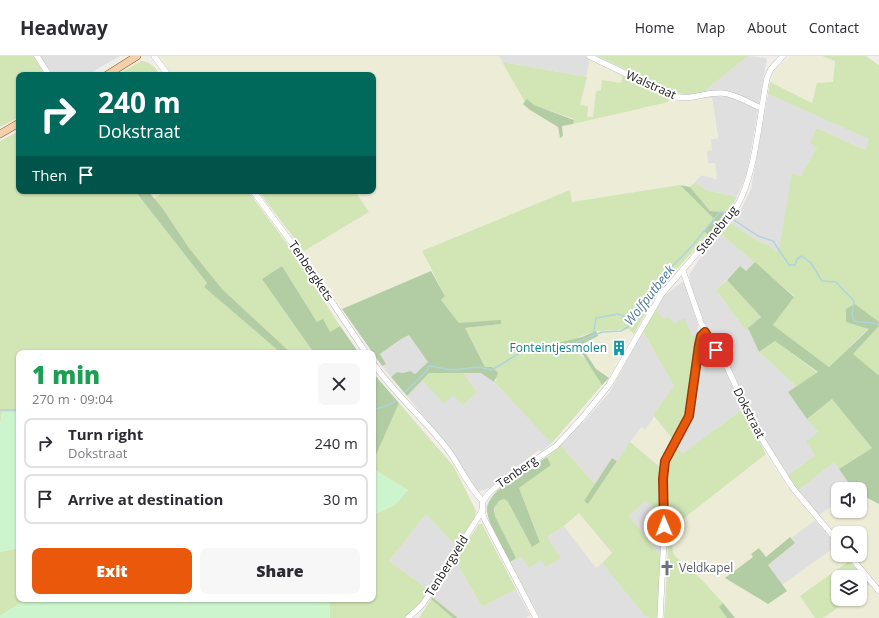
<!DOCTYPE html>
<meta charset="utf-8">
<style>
:root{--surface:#fff;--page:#f7f7f7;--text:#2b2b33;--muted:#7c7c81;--line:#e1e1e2;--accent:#ea580c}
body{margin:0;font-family:"Open Sans",sans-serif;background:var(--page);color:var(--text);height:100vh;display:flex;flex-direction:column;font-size:15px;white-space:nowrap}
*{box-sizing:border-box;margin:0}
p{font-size:13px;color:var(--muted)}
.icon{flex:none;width:22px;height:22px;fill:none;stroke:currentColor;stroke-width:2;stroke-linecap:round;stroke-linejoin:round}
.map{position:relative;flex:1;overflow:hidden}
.sheet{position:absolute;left:16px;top:294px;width:360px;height:252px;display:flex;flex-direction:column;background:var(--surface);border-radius:8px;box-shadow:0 1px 3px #0004}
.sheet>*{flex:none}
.guide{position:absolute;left:16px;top:16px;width:360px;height:122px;border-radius:8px;box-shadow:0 1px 3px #0004;background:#00695c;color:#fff;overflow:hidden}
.tools{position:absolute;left:831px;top:426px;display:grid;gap:8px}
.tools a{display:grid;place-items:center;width:36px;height:36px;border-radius:8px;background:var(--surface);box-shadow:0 1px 3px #0004;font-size:20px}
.pin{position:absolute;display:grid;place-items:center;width:34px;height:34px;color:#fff;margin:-17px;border-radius:8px;box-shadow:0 2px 6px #0006}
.me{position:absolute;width:44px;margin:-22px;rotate:359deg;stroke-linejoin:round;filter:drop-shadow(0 0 3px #0008)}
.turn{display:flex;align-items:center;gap:14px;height:84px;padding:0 16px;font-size:18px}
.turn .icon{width:52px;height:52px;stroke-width:2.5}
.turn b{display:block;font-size:28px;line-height:34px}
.then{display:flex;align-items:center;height:38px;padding:0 16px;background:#0003;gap:8px;font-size:15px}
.round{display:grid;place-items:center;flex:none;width:42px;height:42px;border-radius:8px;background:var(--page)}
.overview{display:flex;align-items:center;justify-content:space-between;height:68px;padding:0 16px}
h1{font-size:24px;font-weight:800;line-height:30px;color:#1e9e55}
.cta{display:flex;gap:8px;margin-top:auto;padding:8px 16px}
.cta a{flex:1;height:46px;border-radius:8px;background:var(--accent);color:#fff;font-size:16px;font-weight:800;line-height:46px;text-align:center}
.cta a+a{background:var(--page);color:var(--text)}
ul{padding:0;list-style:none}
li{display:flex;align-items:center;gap:12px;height:50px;margin:0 8px 6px;padding:0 8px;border:2px solid var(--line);border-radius:8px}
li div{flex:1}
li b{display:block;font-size:15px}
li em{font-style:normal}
header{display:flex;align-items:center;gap:24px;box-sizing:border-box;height:56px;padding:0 20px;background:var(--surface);border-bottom:1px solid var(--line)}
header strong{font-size:19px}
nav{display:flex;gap:22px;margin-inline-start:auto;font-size:14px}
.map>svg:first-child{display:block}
.residential{fill:#e0dfdf}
.farmland{fill:#ededd7}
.grass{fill:#d1e5b5}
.forest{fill:#b2cca3}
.park{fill:#cdf5cd}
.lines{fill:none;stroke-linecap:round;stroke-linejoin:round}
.stream{stroke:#afd4da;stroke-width:1.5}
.minor-casing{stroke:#a3a3a3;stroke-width:6}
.major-casing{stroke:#915b0f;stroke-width:8}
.minor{stroke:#fff;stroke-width:5.5}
.major{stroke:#f4cfac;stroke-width:7}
.route-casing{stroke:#983908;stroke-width:10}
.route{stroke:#ea580c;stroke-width:7}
.labels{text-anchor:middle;stroke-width:4;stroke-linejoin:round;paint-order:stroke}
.street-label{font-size:12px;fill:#222;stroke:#fff}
.culture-label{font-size:12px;fill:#0d838f;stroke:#fff;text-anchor:end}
.worship-label{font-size:12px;fill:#5b616d;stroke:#fff;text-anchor:start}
.water-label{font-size:13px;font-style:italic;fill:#4f7b9a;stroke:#fff}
</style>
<header>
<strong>Headway</strong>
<nav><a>Home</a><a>Map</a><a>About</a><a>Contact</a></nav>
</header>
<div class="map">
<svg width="879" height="562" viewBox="0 0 879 562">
<rect width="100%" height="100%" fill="#f1eeea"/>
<!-- residential -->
<g class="residential">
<polygon points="34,0 120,0 87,19 46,19"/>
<polygon points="499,0 585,0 590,3 587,21 502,6"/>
<polygon points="748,0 767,2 747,117 737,141 706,134 695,126 701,119 716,123 715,107 708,108 706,95 711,83 718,82 712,42 703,43 702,37"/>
<polygon points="768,38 870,83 865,94 817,72 817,91 801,120 793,117 780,188 776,196 770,190 749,180 731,167 740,156 751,133"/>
<polygon points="721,178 755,206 746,215 740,210 716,234 746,273 748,272 759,296 797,331 788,336 818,376 815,399 787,420 755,368 697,255 689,219 704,196"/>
<polygon points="682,226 684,226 698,269 697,278 692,280 663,263 656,253 662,241"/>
<polygon points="643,275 674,330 653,359 654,361 645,375 641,372 617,405 612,402 596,429 560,389 581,365 583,367 609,337"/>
<polygon points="409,279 429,306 414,318 410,315 403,317 397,316 391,321 382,310 386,308 380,298 401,283"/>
<polygon points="705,285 720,301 743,353 683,397 676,391 689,370 693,357 701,297"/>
<polygon points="463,316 481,317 487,320 525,357 552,387 541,396 539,394 489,432 481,435 477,434 451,393 407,340 422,324 444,347 453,338 477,336"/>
<polygon points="834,405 853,433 838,433 838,446 818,460 797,435"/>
<polygon points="646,443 661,459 662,502 629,460"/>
<polygon points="426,458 457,491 430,535 389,505"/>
<polygon points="815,464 837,490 782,529 768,509 795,487 790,481"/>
<polygon points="564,470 596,512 602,507 644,559 650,562 540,562 510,506 516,502 518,504 522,501 541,504 561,502 547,481"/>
<polygon points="455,504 482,551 516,533 530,559 526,562 458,562 432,541"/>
</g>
<!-- farmland -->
<g class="farmland">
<polygon points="159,0 499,0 525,46 523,48 530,54 558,71 560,81 563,80 562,70 664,47 673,43 683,46 712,42 718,82 711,83 712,94 707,95 708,107 715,107 717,123 701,119 690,131 680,129 572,146 570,134 422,195 431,215 342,253 304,195 369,156 355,135 373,135 373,19 172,19"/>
<polygon points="791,0 822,0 835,5 833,26 826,26 812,47 770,26 776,12"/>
<polygon points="590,3 623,19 621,27 596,35 593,61 587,61 580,49"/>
<polygon points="148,135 164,135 154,143"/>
<polygon points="629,273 634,278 631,280 609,322 596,313 580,289 597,280 596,275"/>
<polygon points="654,361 672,382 666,392 660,411 630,386 641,371 645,374"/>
<polygon points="766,398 787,430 815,464 766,501 759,492 753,501 725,523 787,535 782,529 837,490 838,499 844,499 849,505 800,540 815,562 735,562 699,521 676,501 673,496 670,475 674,470"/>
<polygon points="860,438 879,448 879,532 851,499 860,499 860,477 838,477 838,483 818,460 838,446 838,455 860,455"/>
<polygon points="579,457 612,498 596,512 564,470"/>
<polygon points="870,528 879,541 879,562 823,562 850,543 860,543 860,535"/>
</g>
<!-- grass -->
<g class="grass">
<polygon points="0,0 34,0 46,19 19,19 19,61 0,71"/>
<polygon points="597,0 748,0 702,37 694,39 674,37"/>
<polygon points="822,0 866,0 879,9 879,266 855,248 869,272 829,311 773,269 794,240 721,178 731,167 749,180 770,190 776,196 780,188 792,117 801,120 817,91 810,87 817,72 865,94 869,83 768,38 770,26 812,47 817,27 833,26 835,5"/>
<path d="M141,5C151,6 155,11 160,19H117Z"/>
<polygon points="502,6 587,21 580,49 588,50 587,61 593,61 596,35 601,34 602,24 621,27 623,19 673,43 664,47 573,68 574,63 534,49 527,43 525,46"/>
<polygon points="19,75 19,135 135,135 207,227 204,231 281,297 19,297 19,356 2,356 0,370 0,85"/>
<polygon points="695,126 706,134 737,141 730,154 728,153 725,156 710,155 690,131"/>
<path d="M680,129L714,163L704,175L708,179L676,214L652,245L634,278L629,273L596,275L571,284L559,296C585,291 590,310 602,329L552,387L494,326L497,324L485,311L465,272L501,268L459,267L441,244L445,240L422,195L570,134L572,146Z"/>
<polygon points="164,135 248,135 290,192 340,270 330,276 317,266 282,210 262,223 314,297 291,297 223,234 189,192 163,153 154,143"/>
<polygon points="258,135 355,135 369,156 304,195"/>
<polygon points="727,224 761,261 746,274 716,234"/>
<path d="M656,253L663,263L669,261L674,268L684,262L692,280L697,278C693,313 693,352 672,382L653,359L674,330L643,275Z"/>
<polygon points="879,270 879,318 878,320 853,298"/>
<polygon points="775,285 818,317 797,331 759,296"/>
<polygon points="463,316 477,336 463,349 453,339 444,348 422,324 429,317"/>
<polygon points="832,343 872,392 839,413 834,406 797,435 787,420 815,399 806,386 818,376 807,363"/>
<polygon points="399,347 454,411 476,455 475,462 457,491 426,458 389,505 430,535 406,562 330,562 329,543 373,543 373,459 395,449 408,434 373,413 373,399 375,400"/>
<path d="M743,353L766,398L674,470L671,475L673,496L676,501L699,521L723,547L719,551L727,562H664C666,533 668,504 668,476C668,445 662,420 676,391L683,397Z"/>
<path d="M630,386L660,411L658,425L661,459L646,444L629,460L662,502L658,562H650L644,559L602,507L612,497L579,457L564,470L547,481L561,502L546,511L541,504L529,512L522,501L517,504L495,460C494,451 495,446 504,443L508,446L532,491L540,485L519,432L551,409L547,401L560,389L596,429L584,445L588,448Z"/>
<polygon points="479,468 482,468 516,533 482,551 455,504"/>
<polygon points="19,492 19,543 27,543 0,560 0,496"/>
<polygon points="849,505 870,528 860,535 860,521 838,521 838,543 850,543 823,562 815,562 800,540"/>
<polygon points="431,543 453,562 419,562"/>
</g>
<!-- forest -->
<g class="forest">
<polygon points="527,43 534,49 574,64 573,68 562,70 563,80 560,82 558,71 530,54 523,48"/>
<polygon points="680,129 690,131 710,155 725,156 728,153 730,154 708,179 704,175 714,163"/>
<polygon points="135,135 148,135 163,153 189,192 223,234 291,297 281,297 204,231 207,227"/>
<polygon points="755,206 794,241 773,269 829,311 869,273 846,266 846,253 855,248 879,266 879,270 853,298 878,319 879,318 879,448 860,438 860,433 853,433 839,413 872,392 832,343 807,363 788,336 818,316 775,285 759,296 748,272 761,261 727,224 740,210 746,215"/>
<polygon points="282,210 317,266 323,263 330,276 340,270 359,297 314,297 262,223"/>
<polygon points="431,215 445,240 441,244 459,267 501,264 501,268 465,272 485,311 492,311 498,317 494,326 481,317 429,317 407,340 391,321 397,316 403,317 410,315 415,318 428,306 409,279 401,283 380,298 386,308 382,310 342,253"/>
<polygon points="596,275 598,280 580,289 596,313 609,322 602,329 583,299 569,294 552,296 550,289 582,281"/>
<polygon points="373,317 399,347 375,401 373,399"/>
<path d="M547,401L551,409L519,432L540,486L532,491L508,446L504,443L499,445L494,452L495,460L516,502L510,506C503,491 489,470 487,455C484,435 532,411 547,401Z"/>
<polygon points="612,402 617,405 588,448 584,445"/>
<polygon points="790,481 795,487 768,509 787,535 768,548 725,522 753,501 751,498 759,492 766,501"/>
<polygon points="432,541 458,562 453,562 431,543"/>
<polygon points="723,547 735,562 727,562 719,551"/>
</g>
<!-- park -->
<g class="park">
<polygon points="2,356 19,356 19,492 0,496 0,370"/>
<polygon points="373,413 408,434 395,449 373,459"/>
<polygon points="27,543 329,543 330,562 0,562 0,560"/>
</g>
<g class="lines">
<!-- stream -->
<g class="stream">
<path d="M734,164L758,180L773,185L789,209H795L797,203L802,200L811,207L822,225L836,226L854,245L852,259L854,265C863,268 871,264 879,269"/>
<polyline points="593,280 596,262 618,258 634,264"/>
<polyline points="405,336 427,315 429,310 452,314 478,311 492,314 528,292 543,290 565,291 602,276 621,275 628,271 637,259 647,240 661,222 692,190 720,156 726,157"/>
<polyline points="0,354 19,354"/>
<polyline points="373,354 389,349 396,345"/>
</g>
<defs>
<g id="minor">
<polyline points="37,0 49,19"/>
<polyline points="154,0 168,19"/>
<path d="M589,0L672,40C694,45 703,36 722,37C736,38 749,47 761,52"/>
<polyline points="253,135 300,198 366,297"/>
<polyline points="683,215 701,267 727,311 755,372 792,431 838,486"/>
<path d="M373,307C394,337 422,361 445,390C460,408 466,429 483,445"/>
<polyline points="849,499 879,535"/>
<polyline points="408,562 422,549 431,536 482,455"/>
<path d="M536,562L484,462L482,455L483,445L489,437L498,429L556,390L582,362L609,329L661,239L736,152C756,118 759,61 767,22L771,13L783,0"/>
<polyline points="660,562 664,481 664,413 665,405 689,360 699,289 701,280 705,276"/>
</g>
<g id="major">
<polyline points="107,19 137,0"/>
<polyline points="0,78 19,67"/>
</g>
</defs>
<!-- minor casing -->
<use href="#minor" class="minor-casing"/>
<!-- major casing -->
<use href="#major" class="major-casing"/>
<!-- minor -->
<use href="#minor" class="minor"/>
<!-- major -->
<use href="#major" class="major"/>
</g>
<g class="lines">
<defs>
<polyline id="route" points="664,470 663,423 665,405 689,360 699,289 701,280 705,276 716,294"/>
</defs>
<!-- route casing -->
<use href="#route" class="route-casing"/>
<!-- route -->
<use href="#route" class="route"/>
</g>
<!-- icons -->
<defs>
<symbol id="building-bare" viewBox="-9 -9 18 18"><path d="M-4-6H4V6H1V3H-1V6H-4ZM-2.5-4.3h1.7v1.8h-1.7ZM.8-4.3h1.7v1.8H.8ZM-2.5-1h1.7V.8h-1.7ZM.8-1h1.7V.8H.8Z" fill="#0f9aa8" stroke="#fff" stroke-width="2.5" paint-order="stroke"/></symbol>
<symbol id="church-bare" viewBox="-9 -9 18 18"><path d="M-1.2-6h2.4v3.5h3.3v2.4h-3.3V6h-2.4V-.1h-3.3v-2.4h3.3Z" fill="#6b7280" stroke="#fff" stroke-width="2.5" paint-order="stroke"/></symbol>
</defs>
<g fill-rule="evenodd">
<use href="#building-bare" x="608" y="281" width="22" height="22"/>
<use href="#church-bare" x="656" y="501" width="22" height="22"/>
</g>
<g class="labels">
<!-- street labels -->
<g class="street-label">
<text transform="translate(651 29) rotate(24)" y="4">Walstraat</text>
<text transform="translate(717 174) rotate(-51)" y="4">Stenebrug</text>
<text transform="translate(311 215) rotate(56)" y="4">Tenbergkets</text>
<text transform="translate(749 357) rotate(63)" y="4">Dokstraat</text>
<text transform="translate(517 416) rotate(-35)" y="4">Tenberg</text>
<text transform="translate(447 510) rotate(-58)" y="4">Tenbergveld</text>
</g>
<!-- culture labels -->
<g class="culture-label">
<text x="607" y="296">Fonteintjesmolen</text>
</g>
<!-- worship labels -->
<g class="worship-label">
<text x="679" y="516">Veldkapel</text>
</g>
<!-- water labels -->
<g class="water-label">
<text transform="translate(649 239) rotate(-52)" y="5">Wolfputbeek</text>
</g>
</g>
</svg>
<div class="tools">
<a><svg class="icon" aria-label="sound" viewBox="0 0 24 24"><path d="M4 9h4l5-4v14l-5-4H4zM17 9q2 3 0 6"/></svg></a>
<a><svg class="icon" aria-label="search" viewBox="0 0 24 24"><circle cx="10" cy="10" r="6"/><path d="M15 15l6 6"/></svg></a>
<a><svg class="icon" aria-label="layers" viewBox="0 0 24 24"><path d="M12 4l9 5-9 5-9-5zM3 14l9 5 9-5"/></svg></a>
</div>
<div class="pin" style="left:716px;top:294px;background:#d93025"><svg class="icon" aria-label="arrive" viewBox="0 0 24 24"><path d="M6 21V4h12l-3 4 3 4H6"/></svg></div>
<svg class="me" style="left:664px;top:470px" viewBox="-20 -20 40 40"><circle r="17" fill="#ea580c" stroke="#fff" stroke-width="3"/><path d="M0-11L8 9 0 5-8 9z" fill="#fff"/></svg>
<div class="guide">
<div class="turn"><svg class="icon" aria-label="right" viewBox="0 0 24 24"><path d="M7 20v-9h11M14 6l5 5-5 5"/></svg><div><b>240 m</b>Dokstraat</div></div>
<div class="then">Then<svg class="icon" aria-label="arrive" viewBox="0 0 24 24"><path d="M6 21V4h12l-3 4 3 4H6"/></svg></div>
</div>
<section class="sheet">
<div class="overview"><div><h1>1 min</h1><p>270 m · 09:04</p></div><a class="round"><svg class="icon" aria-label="close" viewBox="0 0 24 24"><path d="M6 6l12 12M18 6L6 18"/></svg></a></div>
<ul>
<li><svg class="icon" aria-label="right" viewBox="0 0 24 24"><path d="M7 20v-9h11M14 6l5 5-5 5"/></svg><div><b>Turn right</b><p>Dokstraat</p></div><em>240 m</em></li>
<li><svg class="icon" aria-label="arrive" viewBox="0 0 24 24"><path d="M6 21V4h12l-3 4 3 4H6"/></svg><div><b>Arrive at destination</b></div><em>30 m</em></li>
</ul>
<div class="cta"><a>Exit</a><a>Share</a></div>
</section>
</div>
